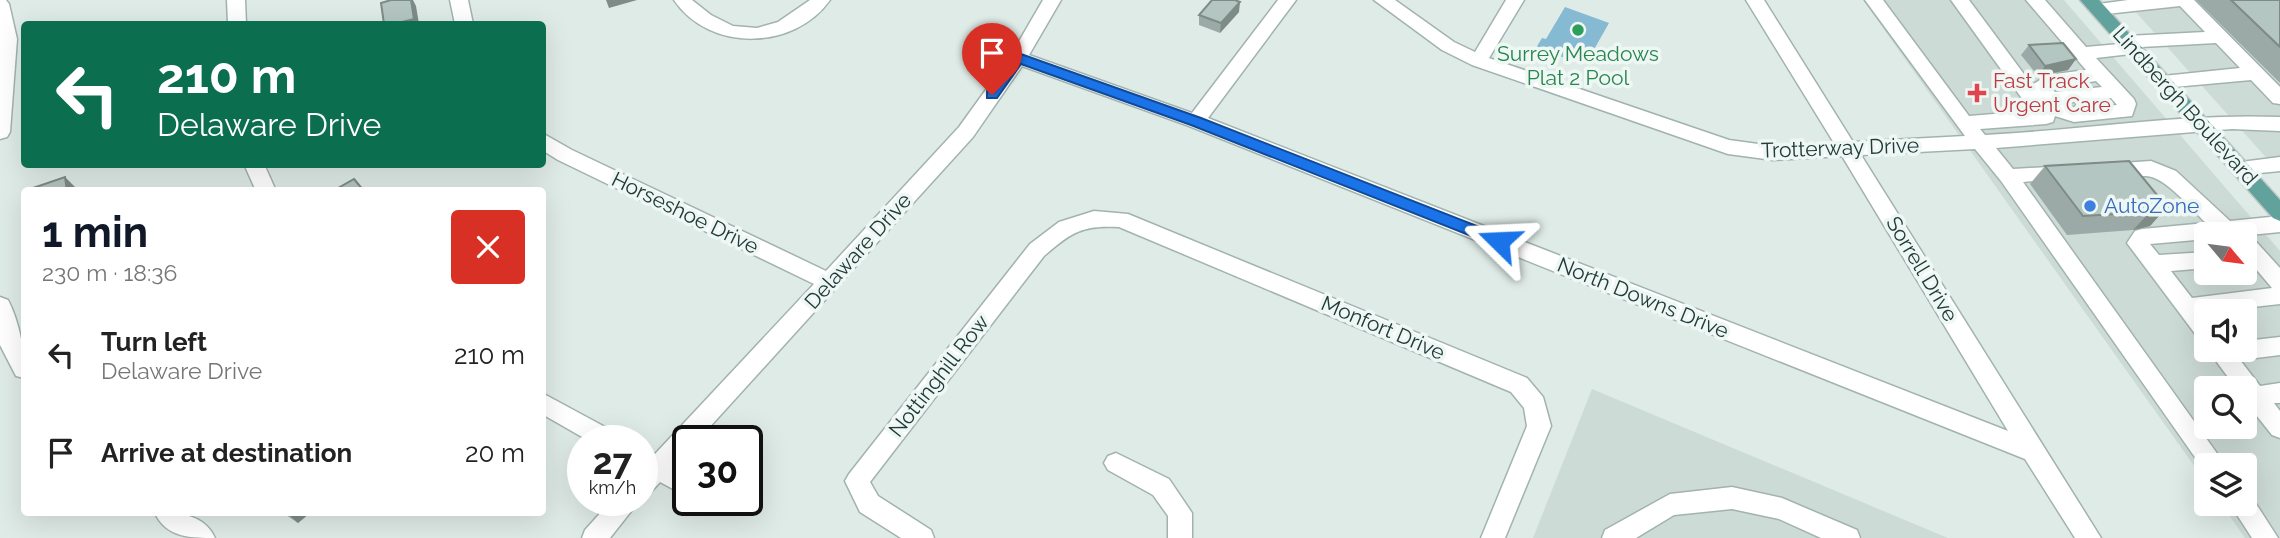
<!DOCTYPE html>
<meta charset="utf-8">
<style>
:root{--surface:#fff;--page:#f2f2f2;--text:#222;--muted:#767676;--accent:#111827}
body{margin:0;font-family:Raleway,sans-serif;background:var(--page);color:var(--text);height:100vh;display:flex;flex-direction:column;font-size:26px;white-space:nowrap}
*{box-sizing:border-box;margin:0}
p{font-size:23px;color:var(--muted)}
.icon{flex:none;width:38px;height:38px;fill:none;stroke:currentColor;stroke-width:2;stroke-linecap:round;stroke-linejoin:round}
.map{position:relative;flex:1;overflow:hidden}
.drawer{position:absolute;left:21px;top:187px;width:525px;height:329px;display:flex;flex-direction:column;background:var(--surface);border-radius:7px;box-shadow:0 7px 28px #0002}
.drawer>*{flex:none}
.hud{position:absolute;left:21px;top:21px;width:525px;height:147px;border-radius:7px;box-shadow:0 7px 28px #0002;background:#0b6e4f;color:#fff;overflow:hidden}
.needle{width:46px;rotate:119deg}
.buttons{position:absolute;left:2194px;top:222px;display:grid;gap:14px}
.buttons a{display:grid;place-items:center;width:63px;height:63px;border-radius:7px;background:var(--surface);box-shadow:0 7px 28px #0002;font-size:35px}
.speed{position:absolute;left:567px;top:425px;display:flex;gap:14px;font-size:35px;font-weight:700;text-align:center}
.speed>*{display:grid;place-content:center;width:91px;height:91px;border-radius:50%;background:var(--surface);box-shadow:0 7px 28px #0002;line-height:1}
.speed small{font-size:18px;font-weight:400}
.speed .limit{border:4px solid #111;border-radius:10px;background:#fff;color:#111}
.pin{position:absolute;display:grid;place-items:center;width:60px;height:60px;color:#fff;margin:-72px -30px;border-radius:50% 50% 50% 0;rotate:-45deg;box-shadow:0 0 7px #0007}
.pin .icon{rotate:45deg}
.me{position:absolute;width:77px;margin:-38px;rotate:291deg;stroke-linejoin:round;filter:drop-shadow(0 0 5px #0008)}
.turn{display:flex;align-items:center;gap:24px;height:147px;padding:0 21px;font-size:32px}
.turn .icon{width:91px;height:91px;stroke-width:2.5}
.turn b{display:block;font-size:49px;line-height:60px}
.round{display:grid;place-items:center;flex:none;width:74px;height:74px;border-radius:7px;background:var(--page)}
.summary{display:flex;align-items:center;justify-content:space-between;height:119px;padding:0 21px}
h1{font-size:42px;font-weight:700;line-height:52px;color:var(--accent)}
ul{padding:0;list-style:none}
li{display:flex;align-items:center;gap:21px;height:98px;padding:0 21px}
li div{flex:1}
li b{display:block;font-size:26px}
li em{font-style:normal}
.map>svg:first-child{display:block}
.built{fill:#cddbd7;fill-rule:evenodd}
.water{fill:#85bad2}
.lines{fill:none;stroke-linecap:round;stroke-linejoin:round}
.minor-casing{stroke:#a2b3af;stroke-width:3}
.major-casing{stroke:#c1c8c7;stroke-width:3}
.minor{fill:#fff;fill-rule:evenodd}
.major{fill:#62a29c;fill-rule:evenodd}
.wall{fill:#9baaa6}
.shaded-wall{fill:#7e8b87}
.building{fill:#b4c6c1;stroke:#7e8b87;stroke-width:2}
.route{fill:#1a73e8;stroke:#114b97;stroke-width:2}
.leisure-dot{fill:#2e9e5b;stroke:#eff7f5;stroke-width:2.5}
.health-dot{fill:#e0444e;stroke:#eff7f5;stroke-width:2.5}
.shop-dot{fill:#3f7fe0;stroke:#eff7f5;stroke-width:2.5}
.labels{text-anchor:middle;stroke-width:7;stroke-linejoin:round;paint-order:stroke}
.leisure-label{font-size:21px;fill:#27864d;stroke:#eff7f5}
.health-label{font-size:21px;fill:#be3a42;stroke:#eff7f5;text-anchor:start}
.street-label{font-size:21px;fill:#203b38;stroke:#eff7f5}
.shop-label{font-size:21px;fill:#366cbe;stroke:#eff7f5;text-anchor:start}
</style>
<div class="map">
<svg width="2280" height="538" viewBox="0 0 2280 538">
<rect width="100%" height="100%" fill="#dfebe7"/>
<!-- built -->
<g class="built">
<path d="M1863,0H2064L2280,251V538H2245L2221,504H2245V466H2207V484ZM2207,234H2245V273H2207ZM2207,312H2245V350H2207ZM2207,388H2245V427H2207Z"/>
<polygon points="2125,0 2280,0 2280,173"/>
<polygon points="1592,389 1948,538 1533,538"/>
</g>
<!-- water -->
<polygon class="water" points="1565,7 1609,23 1592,53 1581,50 1574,61 1536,48 1542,38 1546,39"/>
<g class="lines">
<defs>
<g id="minor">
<polygon points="0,0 6,0 9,4 17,39 10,132 7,137 0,139"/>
<polygon points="227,0 245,0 246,24 228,24"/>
<polygon points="450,0 468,0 473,24 455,24"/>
<path d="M674,0H692L711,15L733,26L757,28L778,22L810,0H830C794,51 709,52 674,0Z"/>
<path d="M1043,0H1061L1029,55L1192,113L1278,0H1296L1208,118L2008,431L1842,156L1773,160L1728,154L1472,65L1442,50L1374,0H1395L1454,42L1475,52L1506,0H1524L1489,58L1729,140L1773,146L1834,143L1746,0H1764L1853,142L1965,136L1865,0H1883L1969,116L2031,111L1951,0H1969L2032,85L2048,75L2086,70L2026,0H2045L2086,47L2119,44L2121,38L2127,36L2205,32L2180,6L2097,15L2088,9L2091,5L2128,0H2194L2280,87V104L2273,103L2251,80L2163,88L2156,86L2154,82L2156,78L2163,76L2240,68L2216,43L2141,47L2139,53L2096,58L2134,99L2136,104L2132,116L2074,122L2055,116L2053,122L2046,124L1980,129L1985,135C2083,130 2182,113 2280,117V131L2232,129L1996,148L2013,169L2064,166L2071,168L2074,173L2071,178L2023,182L2226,466H2207L2206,473L2001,181L1975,149L1861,155L2101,538H2075L2025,459L1189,126L1022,66L973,137L697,441H688V451L675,466L688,473V497L660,482L650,493L642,496V449L655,454L814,284L558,160L542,150V133L572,150L826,271L959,127L1011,55ZM2096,81L2102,87L2055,92L2051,88ZM2111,98L2117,105L2095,107L2101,100ZM2063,102H2078L2074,108Z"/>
<polygon points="2280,157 2280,171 2240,175 2233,173 2230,168 2233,163"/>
<path d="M2151,161L2176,171L2230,221L2280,216V232L2250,235L2280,268V304L2207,312L2204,313L2207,317V342L2199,339L2127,243L2135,231L2142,229L2206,223C2192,210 2164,175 2145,176C2130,176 2114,180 2100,176L2097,171L2100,166L2107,164ZM2207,234H2245V256L2272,288L2192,298L2171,271L2207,268V252L2159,255L2150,244L2207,239Z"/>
<polygon points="244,164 264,164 276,191 256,191"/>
<path d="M1094,211L1128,214L1527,378L1543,397L1551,426L1505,538H1481L1527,426L1524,408L1511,392L1119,227C1083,225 1071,232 1044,256L870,482L878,496L931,530L934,538H901L860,512L845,481L849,474L1030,244L1059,222Z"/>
<path d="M0,297L8,300C19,321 26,355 24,378L16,376L0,345Z"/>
<polygon points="2280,337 2280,355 2240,360 2260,386 2280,383 2280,403 2274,403 2280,411 2280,438 2272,435 2245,401 2245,388 2236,388 2208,350 2245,350 2245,341"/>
<polygon points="542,393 618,434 622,441 589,441 542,414"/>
<polygon points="1116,453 1169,479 1192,513 1192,538 1168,538 1168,516 1153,495 1108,470 1104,463 1108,456"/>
<polygon points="1732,487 1782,498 1857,530 1860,538 1821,538 1779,519 1732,509 1674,515 1636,538 1602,538 1605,530 1670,494"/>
<polygon points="2245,494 2251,496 2278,538 2252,538 2230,504 2245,504"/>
<polygon points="612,500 640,500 610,538 582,538 585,530"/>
<path d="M155,513C178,512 204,514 215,538C192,538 166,538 155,513Z"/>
</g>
<polygon id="major" points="2080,0 2099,0 2280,200 2280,221 2273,218"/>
</defs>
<!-- minor casing -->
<use href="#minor" class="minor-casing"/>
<!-- major casing -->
<use href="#major" class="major-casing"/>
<!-- minor -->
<use href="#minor" class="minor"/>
<!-- major -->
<use href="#major" class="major"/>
</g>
<!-- wall -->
<g class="wall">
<polygon points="2196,0 2280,0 2280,83"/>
<polygon points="1239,12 1220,33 1199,25 1199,15"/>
<polygon points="2029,45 2076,59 2068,70 2038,76 2021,55"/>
<polygon points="2045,166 2167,207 2150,226 2133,230 2067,235 2030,184"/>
<polygon points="283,513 310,513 298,523"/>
</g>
<!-- shaded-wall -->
<g class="shaded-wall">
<polygon points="411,0 413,0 416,6 419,24 394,24"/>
<polygon points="606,0 637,0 609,8"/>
<polygon points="1240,2 1239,12 1220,33 1221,23"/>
<polygon points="2076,59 2068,70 2038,76 2045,66"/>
<polygon points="65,177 75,187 75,191 67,191"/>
<polygon points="2167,207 2150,226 2133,230 2150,212"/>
<polygon points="287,513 310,513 298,523"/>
</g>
<!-- building -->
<g class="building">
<polygon points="391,0 411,0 414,19 394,24 384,24 381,3"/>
<polygon points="1212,0 1235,0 1240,2 1221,23 1199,15"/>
<polygon points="2231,0 2280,0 2280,47"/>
<polygon points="2063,43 2076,59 2045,66 2029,45"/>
<polygon points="2129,161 2167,207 2150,212 2083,216 2045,166"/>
<polygon points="65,177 67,191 33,191 33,188"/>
<polygon points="354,179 364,191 333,191"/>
</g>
<!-- route -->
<polygon class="route" points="1018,53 1201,118 1505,237 1507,241 1505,245 1494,245 1191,125 1021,64 997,98 987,98 987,91 1013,54"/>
<!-- markers -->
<circle class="leisure-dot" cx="1578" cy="30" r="7"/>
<path class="health-dot" d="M1973.5 82.5h7v7h7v7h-7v7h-7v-7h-7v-7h7z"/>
<circle class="shop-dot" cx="2090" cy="206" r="7"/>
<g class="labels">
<!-- leisure labels -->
<g class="leisure-label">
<text x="1578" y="61">Surrey Meadows<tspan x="1578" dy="24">Plat 2 Pool</tspan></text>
</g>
<!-- health labels -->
<g class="health-label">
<text x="1993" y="88">Fast Track<tspan x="1993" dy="24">Urgent Care</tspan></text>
</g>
<!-- street labels -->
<g class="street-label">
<text transform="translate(2185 106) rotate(48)" y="7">Lindbergh Boulevard</text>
<text transform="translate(1840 148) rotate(-2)" y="7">Trotterway Drive</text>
<text transform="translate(685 213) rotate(26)" y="7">Horseshoe Drive</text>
<text transform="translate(858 251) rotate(-48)" y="7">Delaware Drive</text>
<text transform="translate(1922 269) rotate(59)" y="7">Sorrell Drive</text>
<text transform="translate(1643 298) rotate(22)" y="7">North Downs Drive</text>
<text transform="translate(1383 328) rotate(23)" y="7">Monfort Drive</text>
<text transform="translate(939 376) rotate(-52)" y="7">Nottinghill Row</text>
</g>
<!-- shop labels -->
<g class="shop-label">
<text x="2104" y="213">AutoZone</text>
</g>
</g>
</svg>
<div class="buttons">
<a><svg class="needle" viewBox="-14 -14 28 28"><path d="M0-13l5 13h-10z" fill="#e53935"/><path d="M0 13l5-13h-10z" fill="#767676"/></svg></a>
<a><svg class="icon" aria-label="sound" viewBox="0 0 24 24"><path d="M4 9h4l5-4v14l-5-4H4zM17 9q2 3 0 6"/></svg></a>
<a><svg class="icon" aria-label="search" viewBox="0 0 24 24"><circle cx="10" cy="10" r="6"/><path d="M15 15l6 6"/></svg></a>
<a><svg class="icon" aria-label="layers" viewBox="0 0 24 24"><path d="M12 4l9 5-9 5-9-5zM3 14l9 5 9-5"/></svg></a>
</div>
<div class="speed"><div>27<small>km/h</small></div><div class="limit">30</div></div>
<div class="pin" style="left:992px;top:95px;background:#d93025"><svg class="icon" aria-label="arrive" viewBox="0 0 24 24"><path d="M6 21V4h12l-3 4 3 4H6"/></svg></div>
<svg class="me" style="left:1499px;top:241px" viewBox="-20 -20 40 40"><path d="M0-17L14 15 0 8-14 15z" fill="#1a73e8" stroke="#fff" stroke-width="4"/></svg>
<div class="hud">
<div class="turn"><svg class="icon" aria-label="left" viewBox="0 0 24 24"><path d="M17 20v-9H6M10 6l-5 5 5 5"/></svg><div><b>210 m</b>Delaware Drive</div></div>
</div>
<section class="drawer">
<div class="summary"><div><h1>1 min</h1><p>230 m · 18:36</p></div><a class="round" style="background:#d93025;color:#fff"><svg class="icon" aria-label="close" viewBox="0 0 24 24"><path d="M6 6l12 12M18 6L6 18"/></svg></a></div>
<ul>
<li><svg class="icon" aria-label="left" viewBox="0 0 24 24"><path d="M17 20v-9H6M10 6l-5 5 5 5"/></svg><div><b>Turn left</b><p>Delaware Drive</p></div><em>210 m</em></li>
<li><svg class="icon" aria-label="arrive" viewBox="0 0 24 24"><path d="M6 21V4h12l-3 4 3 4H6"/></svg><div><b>Arrive at destination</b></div><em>20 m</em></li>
</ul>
</section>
</div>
